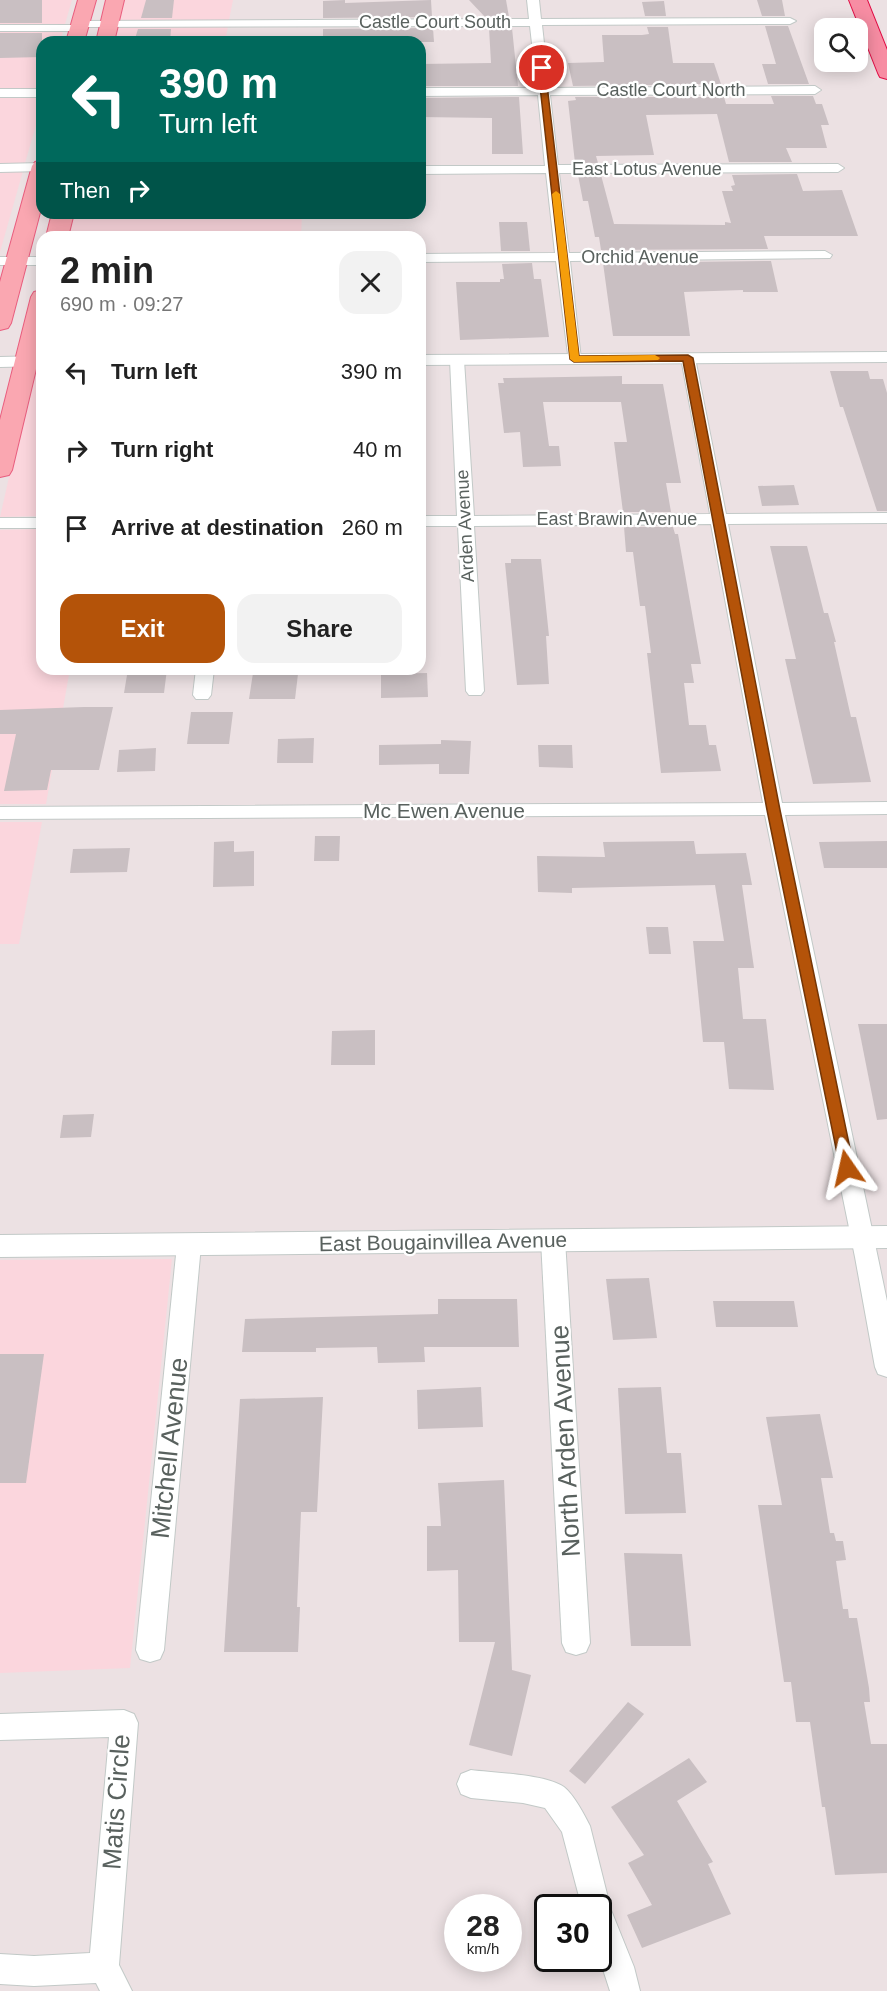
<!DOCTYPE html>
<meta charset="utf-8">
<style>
:root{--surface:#fff;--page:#f2f2f2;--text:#222;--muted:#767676;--accent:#b45309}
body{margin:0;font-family:Arial,sans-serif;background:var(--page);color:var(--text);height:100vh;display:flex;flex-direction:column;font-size:22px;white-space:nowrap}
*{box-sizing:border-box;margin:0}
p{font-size:20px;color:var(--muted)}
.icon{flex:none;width:33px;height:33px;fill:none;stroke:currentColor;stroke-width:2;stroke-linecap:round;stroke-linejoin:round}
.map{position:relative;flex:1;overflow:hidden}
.side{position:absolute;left:36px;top:231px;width:390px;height:444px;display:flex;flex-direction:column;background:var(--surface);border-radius:18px;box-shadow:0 3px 15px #0003}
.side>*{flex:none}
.banner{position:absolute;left:36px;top:36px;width:390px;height:183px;border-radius:18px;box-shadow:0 3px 15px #0003;background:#00695c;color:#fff;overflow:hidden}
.fabs{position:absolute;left:814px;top:18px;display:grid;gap:12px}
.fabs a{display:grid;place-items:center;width:54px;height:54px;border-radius:12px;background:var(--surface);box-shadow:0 3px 15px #0003;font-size:30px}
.speed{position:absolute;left:444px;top:1894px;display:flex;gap:12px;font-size:30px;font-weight:700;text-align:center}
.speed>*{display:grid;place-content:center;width:78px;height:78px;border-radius:50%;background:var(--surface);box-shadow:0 3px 15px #0003;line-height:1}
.speed small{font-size:15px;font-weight:400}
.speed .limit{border:3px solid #111;border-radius:9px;background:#fff;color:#111}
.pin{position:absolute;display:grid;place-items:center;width:51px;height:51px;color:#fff;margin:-26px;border:3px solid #fff;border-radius:50%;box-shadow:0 2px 6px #0007}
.me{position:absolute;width:66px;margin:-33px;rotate:349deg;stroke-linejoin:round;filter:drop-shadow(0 0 4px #0008)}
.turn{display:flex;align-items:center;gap:21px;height:126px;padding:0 24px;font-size:27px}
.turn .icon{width:78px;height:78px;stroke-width:2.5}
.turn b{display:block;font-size:42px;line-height:51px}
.then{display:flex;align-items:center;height:57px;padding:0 24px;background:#0003;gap:12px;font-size:22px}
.round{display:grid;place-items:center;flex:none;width:63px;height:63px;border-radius:18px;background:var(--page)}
.head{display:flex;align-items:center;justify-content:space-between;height:102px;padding:0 24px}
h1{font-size:36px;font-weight:700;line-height:45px}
.button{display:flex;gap:12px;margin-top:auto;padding:12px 24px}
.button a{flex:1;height:69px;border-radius:18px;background:var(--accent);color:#fff;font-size:24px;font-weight:700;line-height:69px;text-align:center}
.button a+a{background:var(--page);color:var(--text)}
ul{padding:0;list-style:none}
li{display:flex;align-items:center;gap:18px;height:78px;padding:0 24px}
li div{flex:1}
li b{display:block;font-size:22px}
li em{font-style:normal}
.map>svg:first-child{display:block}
.commercial{fill:#fbd6dd}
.building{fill:#c9bfc2}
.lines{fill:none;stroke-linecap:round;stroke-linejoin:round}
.minor-casing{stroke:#c2c9c7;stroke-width:2}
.tertiary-casing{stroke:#c2c9c7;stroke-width:2}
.primary-casing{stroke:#e95d7e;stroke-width:2}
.motorway-casing{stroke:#e00d45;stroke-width:2}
.minor{fill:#fff;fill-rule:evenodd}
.tertiary{fill:#fff;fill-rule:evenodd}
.primary{fill:#faa7b1;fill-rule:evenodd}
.motorway{fill:#f78da3;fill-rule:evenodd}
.route{fill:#b45309;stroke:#753606;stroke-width:1.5}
.slow{fill:#f59e0b}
.labels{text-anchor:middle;stroke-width:4.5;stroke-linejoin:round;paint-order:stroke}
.far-street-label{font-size:18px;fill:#59615e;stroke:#fff}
.street-label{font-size:21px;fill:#59615e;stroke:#fff}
.near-street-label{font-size:26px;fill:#59615e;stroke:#fff}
</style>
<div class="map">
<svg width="887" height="1991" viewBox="0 0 887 1991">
<rect width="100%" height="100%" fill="#ece1e3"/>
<!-- commercial -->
<g class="commercial">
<polygon points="0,0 72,0 65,24 0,25"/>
<polygon points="123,0 233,0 229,20 118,20"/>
<polygon points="228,26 225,42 113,42 116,27"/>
<polygon points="0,31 63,31 60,42 42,42 42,90 0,90"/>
<polygon points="0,97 42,97 42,105 25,163 0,164"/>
<polygon points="23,171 0,252 0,172"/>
<polygon points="71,213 250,213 302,214 301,237 65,237"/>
<polygon points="34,367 42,367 42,516 0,517"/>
<polygon points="42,529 42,669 70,669 46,804 0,804 0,530"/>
<polygon points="0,822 42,822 19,944 0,944"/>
<polygon points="172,1259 130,1668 0,1673 0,1260"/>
</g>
<!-- building -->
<g class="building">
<rect x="0" y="0" width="42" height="23"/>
<polygon points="146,0 174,0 172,18 141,18"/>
<polygon points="345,0 345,3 431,0 432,17 323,18 323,1"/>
<polygon points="469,0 506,0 509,17 485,17"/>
<polygon points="757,0 782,0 785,16 762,16"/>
<polygon points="664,1 666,16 645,16 642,2"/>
<polygon points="765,26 788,26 809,84 768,84 762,64 776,64"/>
<polygon points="647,27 668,27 673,63 714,63 721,84 573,86 568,63 604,62 602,35 642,35 649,34"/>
<polygon points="433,28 434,42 323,42 323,29"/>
<polygon points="489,28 512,28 518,86 420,86 420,64 491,63"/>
<polygon points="138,29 171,29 170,42 134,42"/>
<polygon points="0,33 42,33 42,57 0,58"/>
<polygon points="771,96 813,96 816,104 822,104 829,125 821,125 827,148 786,148 792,162 729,162 717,114 646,115 654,155 596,156 598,163 575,163 568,101 576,100 575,97 724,97 726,104 774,104"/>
<polygon points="519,97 523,154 492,154 492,118 420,117 420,98"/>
<polygon points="797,174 803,191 842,190 858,236 764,236 768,249 601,250 599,237 595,237 588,201 583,201 578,175 601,175 614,224 725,225 725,222 731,223 722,191 733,191 731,186 735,185 732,175"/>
<polygon points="499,222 527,222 530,251 501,251"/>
<polygon points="771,261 778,292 743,292 743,290 684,292 690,336 613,336 603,263"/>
<polygon points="532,263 534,279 541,279 549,337 460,340 456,282 500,282 500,279 504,279 502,264"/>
<polygon points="830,371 868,371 870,379 883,379 887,393 887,511 877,511 843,407 840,407"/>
<polygon points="622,376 622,384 663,384 681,483 666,483 671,512 623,512 614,442 627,442 621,402 543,402 549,446 559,446 561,466 523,467 520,432 504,433 498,383 504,383 503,378"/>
<polygon points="794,485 799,505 762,506 758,486"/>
<polygon points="624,527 673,527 675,534 678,534 701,664 691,664 694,683 684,683 689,725 706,725 709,745 716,745 721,771 661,773 647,653 651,653 645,606 640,606 633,552 626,552"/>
<polygon points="770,546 807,546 824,613 828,613 836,642 834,642 851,717 856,717 871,782 813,784 785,659 796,659"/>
<polygon points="511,559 541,559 549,636 546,636 549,684 517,685 505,563 511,563"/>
<polygon points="128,669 167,669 164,693 124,693"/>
<polygon points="253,673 298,674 295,699 249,699"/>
<polygon points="427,673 428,697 381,698 381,674"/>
<polygon points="84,707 113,707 99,770 51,770 47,790 4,791 16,734 0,734 0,710"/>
<polygon points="191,712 233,712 229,744 187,744"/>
<polygon points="314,738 313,763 277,763 278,739"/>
<polygon points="441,740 471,741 469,774 439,774 439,764 379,765 379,745 441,744"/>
<polygon points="538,745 572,745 573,768 539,767"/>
<polygon points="156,748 155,771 117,772 119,750"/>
<polygon points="315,836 340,836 339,861 314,861"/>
<polygon points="234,841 234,852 254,851 254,886 213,887 214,842"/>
<polygon points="694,841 696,854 746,853 752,885 742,885 754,968 738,968 743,1019 766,1019 774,1090 729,1089 724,1042 703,1042 693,941 724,941 715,885 572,888 572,893 538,892 537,856 605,857 603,842"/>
<polygon points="887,841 887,868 824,868 819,842"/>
<polygon points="130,848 127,872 70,873 73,849"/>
<polygon points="646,927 668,927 671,954 649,954"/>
<polygon points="858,1024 887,1024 887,1119 877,1120"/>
<polygon points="375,1030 375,1065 331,1065 332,1031"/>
<polygon points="94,1114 91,1137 60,1138 63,1115"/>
<polygon points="649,1278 657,1338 613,1340 606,1279"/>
<polygon points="438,1299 517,1299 519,1347 424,1347 425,1362 378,1363 377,1347 316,1348 316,1352 242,1352 245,1319 438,1314"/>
<polygon points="713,1301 794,1301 798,1327 716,1327"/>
<polygon points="0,1354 44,1354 26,1483 0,1483"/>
<polygon points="481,1387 483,1427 418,1429 417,1390"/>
<polygon points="661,1387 667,1453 681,1453 686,1513 625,1514 618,1388"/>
<polygon points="323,1397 317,1512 301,1512 297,1607 300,1607 298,1652 224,1652 240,1399"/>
<polygon points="820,1414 833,1478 821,1478 830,1533 834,1533 836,1541 843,1541 846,1560 836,1561 843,1609 848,1609 849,1618 857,1618 869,1688 870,1702 864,1702 871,1744 887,1744 887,1873 835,1875 825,1807 822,1807 810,1722 796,1722 791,1682 784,1682 758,1505 782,1505 766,1417"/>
<polygon points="504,1480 512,1670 531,1675 512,1756 469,1745 495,1642 459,1642 458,1570 427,1571 427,1526 441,1526 438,1483"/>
<polygon points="624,1553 682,1554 691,1646 631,1646"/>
<polygon points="628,1702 644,1714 585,1784 569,1771"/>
<polygon points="689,1758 707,1782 677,1801 713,1862 708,1864 731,1914 642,1948 627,1915 652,1905 628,1863 644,1855 611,1807"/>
</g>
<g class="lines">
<defs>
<g id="minor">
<polygon points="527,0 539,0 541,19 790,18 796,21 790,24 542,25 549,88 815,86 821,90 815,94 550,95 558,165 838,164 844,168 838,172 559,173 569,253 825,251 832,255 830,258 570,261 581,359 574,363 569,362 556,261 420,262 420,254 555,253 546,173 420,174 420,166 545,166 538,95 420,96 420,88 537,88 530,26 84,27 79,31 0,31 0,25 75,25 80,21 529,19"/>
<rect x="0" y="89" width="42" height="8"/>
<polygon points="42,163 42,171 0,172 0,164"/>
<rect x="0" y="257" width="42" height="8"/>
<polygon points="688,354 695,358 726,514 887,513 887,523 728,524 782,803 887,802 887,814 785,815 887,1301 887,1377 878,1374 875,1367 855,1257 765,815 0,819 0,807 763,803 711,524 474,526 484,691 481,695 469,695 466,691 458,526 420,526 420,516 457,516 450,360 457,356 464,360 474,516 710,514 681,358"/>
<rect x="0" y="518" width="42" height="10"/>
<polygon points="196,669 214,669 211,695 208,699 196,699 193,695"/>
<polygon points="553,1231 561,1234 565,1240 590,1643 586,1652 576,1655 566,1652 562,1643 541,1240 545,1234"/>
<polygon points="189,1236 197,1239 201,1245 164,1650 160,1659 150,1662 140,1659 136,1650 177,1245 181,1239"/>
<polygon points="124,1710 134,1714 138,1723 119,1965 132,1991 100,1991 96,1983 34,1986 0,1984 0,1954 34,1956 90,1953 109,1737 0,1740 0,1714"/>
<path d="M471,1770C494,1773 545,1774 564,1787C574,1795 584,1814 590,1826L611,1910L634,1967L640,1991H610L598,1954V1908H582L562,1832L545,1808L523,1803L471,1798L461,1794L457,1784L461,1774Z"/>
</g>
<g id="tertiary">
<polygon points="887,352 887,362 420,365 420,355"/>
<polygon points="42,356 42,366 0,367 0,357"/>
<polygon points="887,1226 887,1248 0,1257 0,1235"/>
</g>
<g id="primary">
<polygon points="78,0 96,0 84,42 66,42"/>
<polygon points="106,0 124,0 114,42 96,42"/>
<polygon points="42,160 42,205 11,323 8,328 0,330 0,282 32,166 35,162"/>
<polygon points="52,213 74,213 68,237 46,237"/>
<polygon points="42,290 42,344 12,470 9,475 0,477 0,420 31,297 34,292"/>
</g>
<polygon id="motorway" points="849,0 867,0 887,50 887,79 880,77 878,73"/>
</defs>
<!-- minor casing -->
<use href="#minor" class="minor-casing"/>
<!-- tertiary casing -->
<use href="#tertiary" class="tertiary-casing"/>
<!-- primary casing -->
<use href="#primary" class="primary-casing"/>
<!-- motorway casing -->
<use href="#motorway" class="motorway-casing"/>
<!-- minor -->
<use href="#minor" class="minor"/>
<!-- tertiary -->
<use href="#tertiary" class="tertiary"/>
<!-- primary -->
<use href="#primary" class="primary"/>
<!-- motorway -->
<use href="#motorway" class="motorway"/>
</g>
<!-- route -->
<polygon class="route" points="542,66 545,68 579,356 688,355 693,358 780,810 854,1168 852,1172 842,1172 840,1168 767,810 683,361 574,362 570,359 538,68"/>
<!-- slow -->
<polygon class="slow" points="556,191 560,194 579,356 655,355 660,358 658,360 574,362 570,359 552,194"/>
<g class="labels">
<!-- far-street labels -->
<g class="far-street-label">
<text x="435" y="28">Castle Court South</text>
<text x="671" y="96">Castle Court North</text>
<text x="647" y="175">East Lotus Avenue</text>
<text x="640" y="263">Orchid Avenue</text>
<text x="617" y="525">East Brawin Avenue</text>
<text transform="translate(465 526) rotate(-93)" y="6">Arden Avenue</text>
</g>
<!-- street labels -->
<g class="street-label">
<text x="444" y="818">Mc Ewen Avenue</text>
<text transform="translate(443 1242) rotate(-1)" y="7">East Bougainvillea Avenue</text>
</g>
<!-- near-street labels -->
<g class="near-street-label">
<text transform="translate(565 1441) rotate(-93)" y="9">North Arden Avenue</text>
<text transform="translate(169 1448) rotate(-84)" y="9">Mitchell Avenue</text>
<text transform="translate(116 1802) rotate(-86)" y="9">Matis Circle</text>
</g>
</g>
</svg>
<div class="fabs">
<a><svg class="icon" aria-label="search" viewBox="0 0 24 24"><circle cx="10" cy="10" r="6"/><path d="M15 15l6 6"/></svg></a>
</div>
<div class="speed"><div>28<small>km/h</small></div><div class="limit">30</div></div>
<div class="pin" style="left:542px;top:68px;background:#d93025"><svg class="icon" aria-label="arrive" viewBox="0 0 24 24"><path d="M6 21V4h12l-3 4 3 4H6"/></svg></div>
<svg class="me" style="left:847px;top:1168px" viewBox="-20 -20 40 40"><path d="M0-17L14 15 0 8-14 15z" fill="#b45309" stroke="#fff" stroke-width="4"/></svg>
<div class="banner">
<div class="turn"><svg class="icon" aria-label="left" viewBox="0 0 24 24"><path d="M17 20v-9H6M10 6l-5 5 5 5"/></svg><div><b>390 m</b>Turn left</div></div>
<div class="then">Then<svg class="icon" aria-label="right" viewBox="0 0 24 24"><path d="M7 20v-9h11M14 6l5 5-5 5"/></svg></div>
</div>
<section class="side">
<div class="head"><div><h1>2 min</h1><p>690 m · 09:27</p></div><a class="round"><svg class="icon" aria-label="close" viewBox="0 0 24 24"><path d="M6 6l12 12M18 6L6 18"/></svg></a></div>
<ul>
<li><svg class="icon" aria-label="left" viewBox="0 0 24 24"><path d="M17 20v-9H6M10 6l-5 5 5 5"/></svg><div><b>Turn left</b></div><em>390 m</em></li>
<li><svg class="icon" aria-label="right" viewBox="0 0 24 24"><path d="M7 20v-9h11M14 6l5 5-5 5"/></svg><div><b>Turn right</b></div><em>40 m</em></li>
<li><svg class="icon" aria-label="arrive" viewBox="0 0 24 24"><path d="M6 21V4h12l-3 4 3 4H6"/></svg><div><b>Arrive at destination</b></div><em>260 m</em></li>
</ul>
<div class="button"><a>Exit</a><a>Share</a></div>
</section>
</div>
